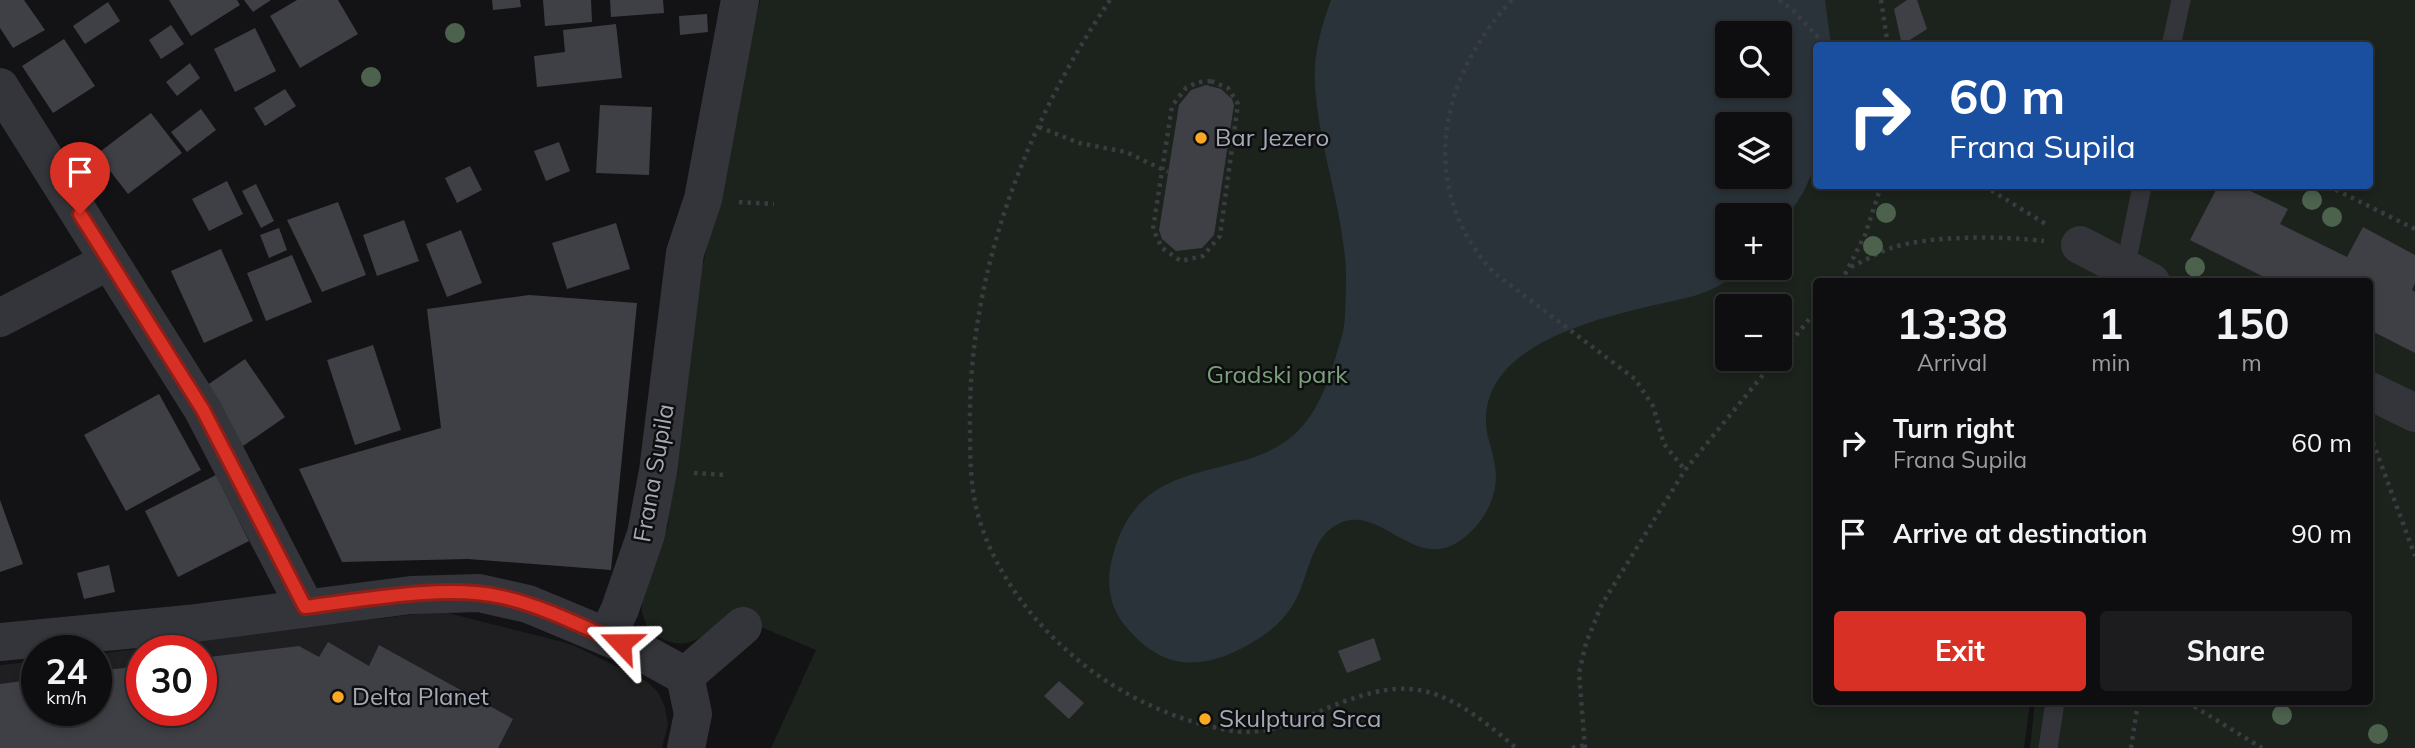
<!DOCTYPE html>
<meta charset="utf-8">
<style>
:root{--surface:#0e0e10;--page:#1c1c1e;--text:#f1f3f6;--muted:#9b9c9f;--line:#2e2e30;--accent:#d93025}
body{margin:0;font-family:Mulish,sans-serif;background:var(--page);color:var(--text);height:100vh;display:flex;flex-direction:column;font-size:26px;white-space:nowrap}
*{box-sizing:border-box;margin:0}
p{font-size:23px;color:var(--muted)}
.icon{flex:none;width:38px;height:38px;fill:none;stroke:currentColor;stroke-width:2;stroke-linecap:round;stroke-linejoin:round}
.map{position:relative;flex:1;overflow:hidden}
.panel{position:absolute;left:1813px;top:278px;width:560px;height:427px;display:flex;flex-direction:column;background:var(--surface);border-radius:7px;box-shadow:0 4px 10px #0003,0 0 0 2px var(--line)}
.panel>*{flex:none}
.top-card{position:absolute;left:1813px;top:42px;width:560px;height:147px;border-radius:7px;box-shadow:0 4px 10px #0003,0 0 0 2px var(--line);background:#1a4fa0;color:#fff;overflow:hidden}
.tools{position:absolute;left:1715px;top:21px;display:grid;gap:14px}
.tools a{display:grid;place-items:center;width:77px;height:77px;border-radius:7px;background:var(--surface);box-shadow:0 4px 10px #0003,0 0 0 2px var(--line);font-size:35px}
.speed{position:absolute;left:21px;top:635px;display:flex;gap:14px;font-size:35px;font-weight:700;text-align:center}
.speed>*{display:grid;place-content:center;width:91px;height:91px;border-radius:50%;background:var(--surface);box-shadow:0 4px 10px #0003,0 0 0 2px var(--line);line-height:1}
.speed small{font-size:18px;font-weight:400}
.speed .limit{border:10px solid #d22;background:#fff;color:#111}
.pin{position:absolute;display:grid;place-items:center;width:60px;height:60px;color:#fff;margin:-72px -30px;border-radius:50% 50% 50% 0;rotate:-45deg;box-shadow:0 0 7px #0007}
.pin .icon{rotate:45deg}
.me{position:absolute;width:77px;margin:-38px;rotate:293deg;stroke-linejoin:round;filter:drop-shadow(0 0 5px #0008)}
.turn{display:flex;align-items:center;gap:24px;height:147px;padding:0 21px;font-size:32px}
.turn .icon{width:91px;height:91px;stroke-width:2.5}
.turn b{display:block;font-size:49px;line-height:60px}
.eta{display:flex;justify-content:space-evenly;align-items:center;height:119px;text-align:center}
.eta b{font-size:42px;font-weight:700;line-height:49px}
.button{display:flex;gap:14px;margin-top:auto;padding:14px 21px}
.button a{flex:1;height:80px;border-radius:7px;background:var(--accent);color:#fff;font-size:28px;font-weight:700;line-height:80px;text-align:center}
.button a+a{background:var(--page);color:var(--text)}
ul{padding:0;list-style:none}
li{display:flex;align-items:center;gap:21px;height:91px;padding:0 21px}
li div{flex:1}
li b{display:block;font-size:26px}
li em{font-style:normal}
.map>svg:first-child{display:block}
.built{fill:#1f1f22;fill-rule:evenodd}
.green{fill:#1b231c;fill-rule:evenodd}
.water{fill:#293339;fill-rule:evenodd}
.building{fill:#3f4045}
.lines{fill:none;stroke-linecap:round;stroke-linejoin:round}
.path{stroke:#3a3c41;stroke-width:4.5;stroke-dasharray:3.5 5;stroke-linecap:butt}
.lane{stroke:#34353a;stroke-width:19}
.street{stroke:#34353a;stroke-width:38}
.tree{fill:#4c624d}
.route-casing{stroke:#8d1f18;stroke-width:18}
.route{stroke:#d93025;stroke-width:12}
.poi-dot{fill:#fba925;stroke:#0e0e10;stroke-width:2.5}
.labels{text-anchor:middle;stroke-width:5;stroke-linejoin:round;paint-order:stroke}
.poi-label{font-size:24px;fill:#a4aab6;stroke:#0e0e10;text-anchor:start}
.park-label{font-size:24px;fill:#7aa27a;stroke:#0e0e10}
.street-label{font-size:24px;fill:#a4aab6;stroke:#0e0e10}
</style>
<div class="map">
<svg width="2415" height="748" viewBox="0 0 2415 748">
<rect width="100%" height="100%" fill="#131315"/>
<!-- built -->
<path class="built" d="M424,613H448L559,641L575,646L646,681L658,692L665,707L668,725L662,748H0V665L37,661V710H96V654ZM142,651H201V710H142Z"/>
<!-- green -->
<path class="green" d="M760,0H2415V748H2030L2035,702H2370V282H1816V702H2030L2024,748H771L816,650L730,614C701,639 685,657 648,630L642,612V597L668,525L687,339ZM1727,33H1780V86H1727ZM1816,46H2370V186H1816ZM1727,124H1780V177H1727ZM1727,215H1780V268H1727ZM1727,306H1780V359H1727Z"/>
<!-- water -->
<path class="water" d="M1331,0H1825L1831,45L1816,46V164L1804,191L1780,229V215H1727V268H1745C1729,281 1713,290 1694,296C1630,312 1484,333 1486,422C1486,435 1492,448 1494,461C1501,490 1488,518 1465,537C1416,577 1383,504 1340,523C1310,536 1309,578 1294,603C1283,622 1266,635 1248,645C1198,673 1159,669 1123,623C1108,603 1106,579 1113,555C1142,443 1252,490 1305,423C1325,399 1333,365 1342,336C1346,321 1345,304 1346,289C1348,219 1319,154 1315,85C1313,56 1321,27 1331,0ZM1727,33H1780V86H1727ZM1727,124H1780V177H1727Z"/>
<!-- building -->
<g class="building">
<polygon points="0,0 24,0 45,30 13,48 0,28"/>
<polygon points="169,0 237,0 240,5 191,36"/>
<polygon points="244,0 271,0 253,12"/>
<polygon points="297,0 338,0 358,34 300,68 270,16"/>
<polygon points="492,0 520,0 521,7 493,10"/>
<polygon points="543,0 591,0 592,22 545,26"/>
<polygon points="610,0 663,0 664,13 611,17"/>
<polygon points="1907,0 1917,0 1927,29 1902,45 1894,9"/>
<polygon points="108,2 120,21 85,44 73,26"/>
<polygon points="707,14 708,32 680,35 679,16"/>
<polygon points="616,24 622,78 537,87 534,56 565,52 563,30"/>
<polygon points="171,25 184,44 161,59 149,40"/>
<polygon points="255,28 276,71 235,92 214,49"/>
<polygon points="64,39 95,86 53,113 22,66"/>
<polygon points="190,63 200,78 177,96 166,82"/>
<polygon points="1206,85 1221,89 1232,99 1234,105 1214,235 1202,248 1176,251 1162,239 1159,230 1179,105 1191,90"/>
<polygon points="285,89 296,106 265,126 254,108"/>
<polygon points="600,105 652,107 649,175 596,173"/>
<polygon points="201,109 216,130 187,152 171,132"/>
<polygon points="151,113 182,153 128,194 97,154"/>
<polygon points="559,142 570,171 546,181 534,151"/>
<polygon points="470,166 482,190 457,203 445,178"/>
<polygon points="227,181 243,214 209,231 192,199"/>
<polygon points="256,184 274,221 261,228 242,191"/>
<polygon points="2218,186 2240,186 2288,209 2280,224 2347,257 2363,227 2415,255 2415,283 2412,290 2415,292 2415,353 2370,330 2370,282 2274,282 2190,240"/>
<polygon points="338,202 366,275 322,292 287,220"/>
<polygon points="404,220 419,261 377,276 363,235"/>
<polygon points="616,223 630,269 567,289 552,243"/>
<polygon points="279,228 287,250 269,258 260,235"/>
<polygon points="461,230 482,283 447,297 426,244"/>
<polygon points="221,249 253,321 204,343 171,271"/>
<polygon points="292,255 312,302 266,321 247,273"/>
<polygon points="529,295 637,303 611,570 468,559 342,562 299,469 441,428 427,309"/>
<polygon points="373,345 401,430 355,445 327,360"/>
<polygon points="245,359 285,417 243,446 203,388"/>
<polygon points="159,394 201,470 126,511 84,435"/>
<polygon points="216,475 249,541 178,577 145,511"/>
<polygon points="0,500 23,564 0,572"/>
<polygon points="109,565 115,592 84,599 77,573"/>
<polygon points="1374,638 1381,660 1347,673 1338,651"/>
<polygon points="328,642 369,666 379,645 513,719 498,748 0,748 0,684 37,679 37,710 96,710 96,671 142,666 142,710 201,710 201,658 299,646 319,657"/>
<polygon points="1059,681 1084,703 1069,719 1044,696"/>
</g>
<g class="lines">
<!-- path -->
<g class="path">
<path d="M1110,0C1026,124 968,274 970,425C970,455 970,486 978,515C992,565 1024,611 1062,646C1106,688 1167,719 1227,730C1254,736 1284,727 1309,716C1405,673 1436,679 1516,748"/>
<path d="M1512,0C1439,78 1416,187 1493,272L1635,379L1653,406L1664,444L1685,470"/>
<polyline points="1779,0 1792,9 1826,46"/>
<polyline points="1881,0 1888,46"/>
<polygon points="1211,81 1228,88 1238,104 1220,236 1203,256 1181,261 1162,248 1153,229 1172,106 1186,88 1198,82"/>
<polyline points="1039,127 1079,143 1126,152 1168,172"/>
<polyline points="1984,186 2049,226"/>
<polyline points="2328,186 2415,229"/>
<polyline points="739,202 774,204"/>
<path d="M1851,267C1864,261 1877,253 1891,248C1930,235 2003,236 2044,241"/>
<polyline points="1841,282 1865,235 1881,186"/>
<polyline points="1780,355 1816,311"/>
<polyline points="2370,434 2415,556"/>
<polyline points="694,473 725,475"/>
<polyline points="2187,702 2262,748"/>
<polyline points="1572,748 1586,745"/>
<polyline points="1585,748 1579,673 1586,643 1602,604 1685,470 1776,359"/>
<polyline points="2131,748 2138,702"/>
</g>
<!-- lane -->
<g class="lane">
<polyline points="2171,46 2181,0"/>
<polyline points="2124,274 2142,186"/>
<polyline points="2048,748 2055,702"/>
</g>
<!-- street -->
<g class="street">
<polyline points="0,87 203,410 305,607"/>
<polyline points="2080,245 2151,282"/>
<polyline points="0,318 109,261"/>
<polyline points="2370,391 2415,413"/>
<polyline points="607,637 620,609 646,534 658,471 685,253 703,199 740,0"/>
<polyline points="0,642 188,624 411,595 479,593 528,604 636,649 685,676 743,626"/>
<polyline points="685,676 693,714 686,748"/>
</g>
</g>
<!-- trees -->
<g class="tree">
<circle cx="455" cy="33" r="10"/>
<circle cx="371" cy="77" r="10"/>
<circle cx="2312" cy="200" r="10"/>
<circle cx="1886" cy="213" r="10"/>
<circle cx="2332" cy="217" r="10"/>
<circle cx="1873" cy="246" r="10"/>
<circle cx="2195" cy="267" r="10"/>
<circle cx="2282" cy="715" r="10"/>
<circle cx="2378" cy="734" r="10"/>
</g>
<g class="lines">
<defs>
<path id="route" d="M80,214L203,410L305,607C364,600 444,584 502,597C543,606 583,627 621,643"/>
</defs>
<!-- route casing -->
<use href="#route" class="route-casing"/>
<!-- route -->
<use href="#route" class="route"/>
</g>
<!-- markers -->
<g class="poi-dot">
<circle cx="1201" cy="138" r="7"/>
<circle cx="338" cy="697" r="7"/>
<circle cx="1205" cy="719" r="7"/>
</g>
<g class="labels">
<!-- poi labels -->
<g class="poi-label">
<text x="1215" y="146">Bar Jezero</text>
<text x="352" y="705">Delta Planet</text>
<text x="1219" y="727">Skulptura Srca</text>
</g>
<!-- park labels -->
<g class="park-label">
<text x="1277" y="383">Gradski park</text>
</g>
<!-- street labels -->
<g class="street-label">
<text transform="translate(654 473) rotate(-80)" y="8">Frana Supila</text>
</g>
</g>
</svg>
<div class="tools">
<a><svg class="icon" aria-label="search" viewBox="0 0 24 24"><circle cx="10" cy="10" r="6"/><path d="M15 15l6 6"/></svg></a>
<a><svg class="icon" aria-label="layers" viewBox="0 0 24 24"><path d="M12 4l9 5-9 5-9-5zM3 14l9 5 9-5"/></svg></a>
<a>+</a>
<a>−</a>
</div>
<div class="speed"><div>24<small>km/h</small></div><div class="limit">30</div></div>
<div class="pin" style="left:80px;top:214px;background:#d93025"><svg class="icon" aria-label="arrive" viewBox="0 0 24 24"><path d="M6 21V4h12l-3 4 3 4H6"/></svg></div>
<svg class="me" style="left:621px;top:643px" viewBox="-20 -20 40 40"><path d="M0-17L14 15 0 8-14 15z" fill="#d93025" stroke="#fff" stroke-width="4"/></svg>
<div class="top-card">
<div class="turn"><svg class="icon" aria-label="right" viewBox="0 0 24 24"><path d="M7 20v-9h11M14 6l5 5-5 5"/></svg><div><b>60 m</b>Frana Supila</div></div>
</div>
<section class="panel">
<div class="eta">
<div><b>13:38</b><p>Arrival</p></div>
<div><b>1</b><p>min</p></div>
<div><b>150</b><p>m</p></div>
</div>
<ul>
<li><svg class="icon" aria-label="right" viewBox="0 0 24 24"><path d="M7 20v-9h11M14 6l5 5-5 5"/></svg><div><b>Turn right</b><p>Frana Supila</p></div><em>60 m</em></li>
<li><svg class="icon" aria-label="arrive" viewBox="0 0 24 24"><path d="M6 21V4h12l-3 4 3 4H6"/></svg><div><b>Arrive at destination</b></div><em>90 m</em></li>
</ul>
<div class="button"><a>Exit</a><a>Share</a></div>
</section>
</div>
